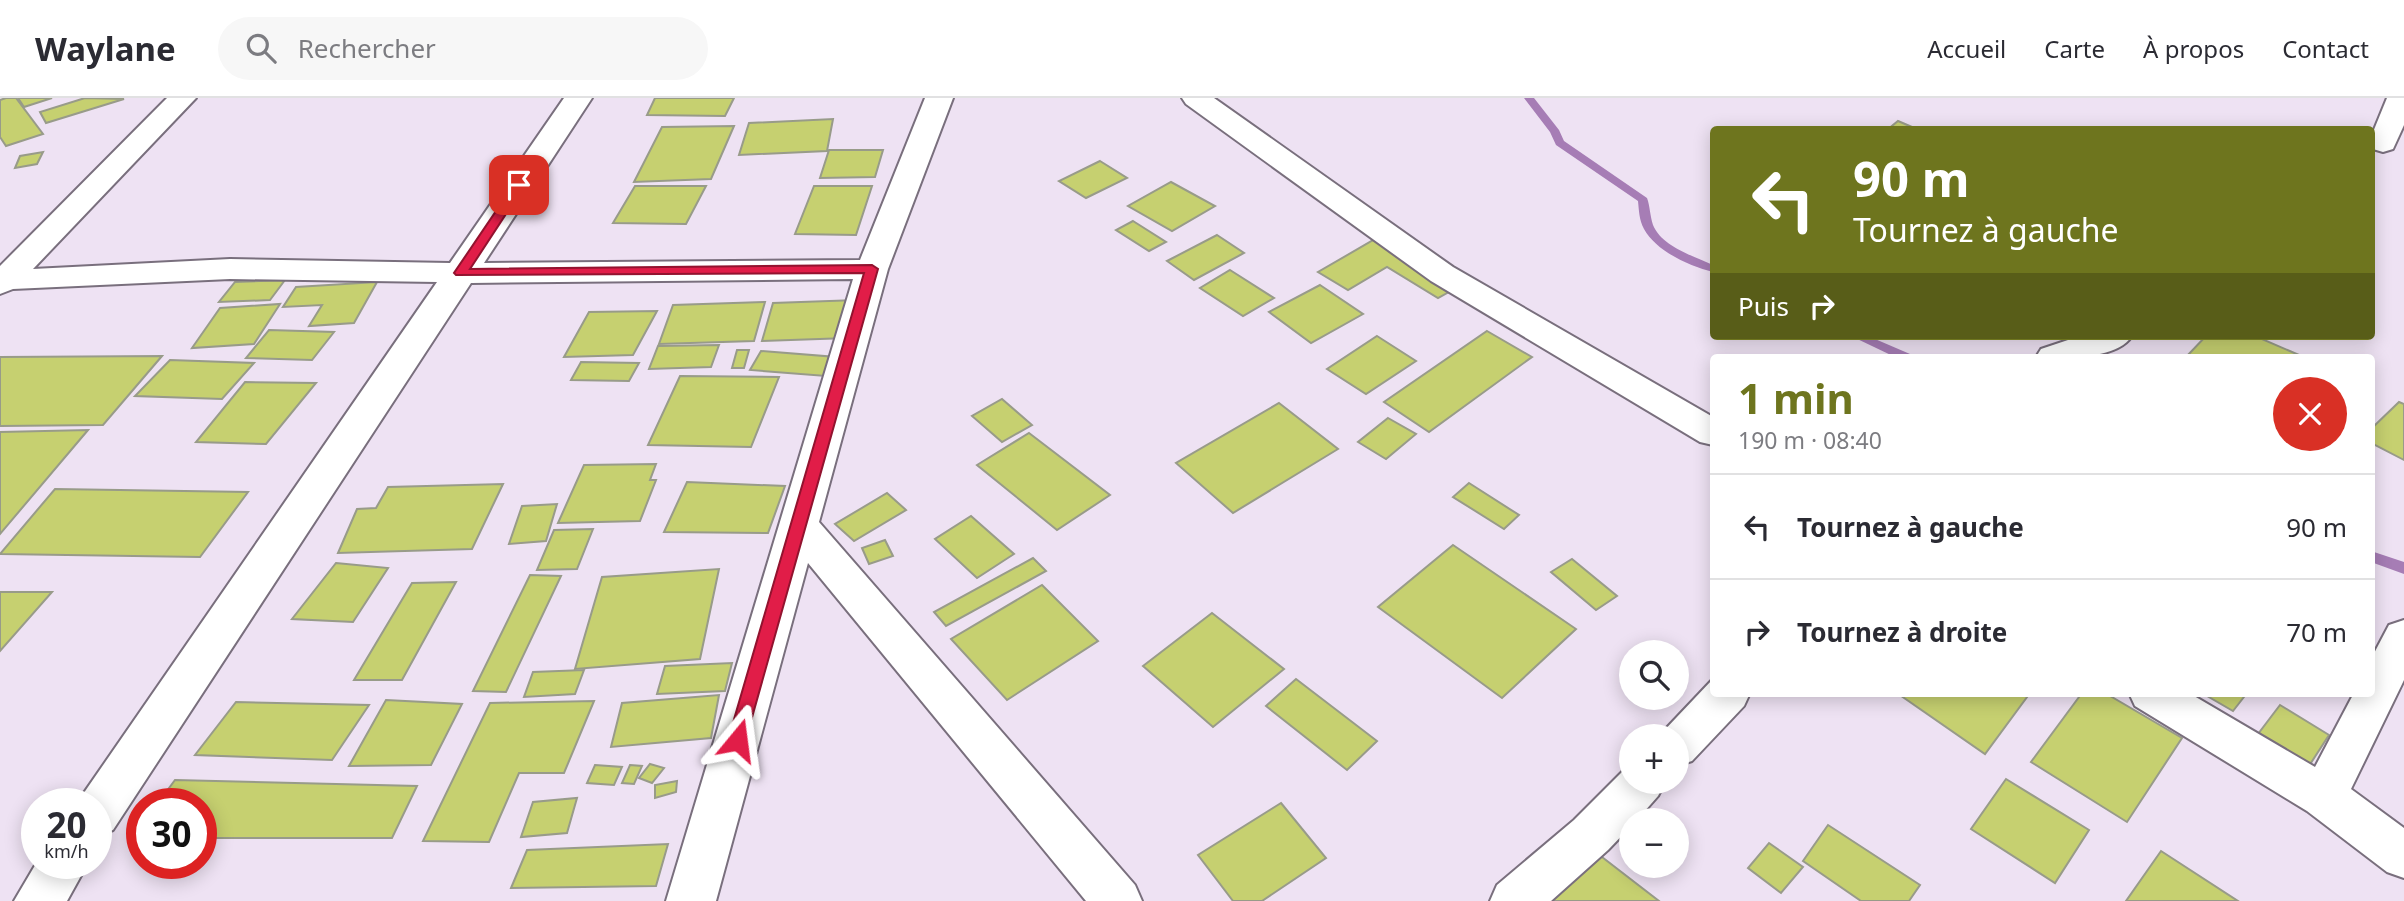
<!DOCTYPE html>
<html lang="fr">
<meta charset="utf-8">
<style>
:root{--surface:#fff;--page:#f7f7f7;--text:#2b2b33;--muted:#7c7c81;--line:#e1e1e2;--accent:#6e751e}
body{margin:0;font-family:"Noto Sans",sans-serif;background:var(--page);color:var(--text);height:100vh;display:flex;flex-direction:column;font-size:26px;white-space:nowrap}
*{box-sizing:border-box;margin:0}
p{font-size:23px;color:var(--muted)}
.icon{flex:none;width:38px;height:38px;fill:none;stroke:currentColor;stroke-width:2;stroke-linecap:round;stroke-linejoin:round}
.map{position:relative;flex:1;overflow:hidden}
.sheet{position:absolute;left:1710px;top:256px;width:665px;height:343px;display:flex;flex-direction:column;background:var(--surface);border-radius:7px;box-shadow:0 4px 18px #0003}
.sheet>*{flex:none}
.guide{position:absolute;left:1710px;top:28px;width:665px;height:214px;border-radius:7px;box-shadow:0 4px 18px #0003;background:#6e751e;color:#fff;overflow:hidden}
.fabs{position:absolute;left:1619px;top:542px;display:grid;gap:14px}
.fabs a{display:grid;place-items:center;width:70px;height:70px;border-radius:50%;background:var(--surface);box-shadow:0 4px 18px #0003;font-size:35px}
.speed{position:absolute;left:21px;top:690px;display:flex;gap:14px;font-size:35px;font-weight:700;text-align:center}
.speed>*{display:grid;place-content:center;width:91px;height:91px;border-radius:50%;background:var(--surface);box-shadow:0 4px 18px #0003;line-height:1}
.speed small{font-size:18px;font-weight:400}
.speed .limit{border:10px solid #d22;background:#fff;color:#111}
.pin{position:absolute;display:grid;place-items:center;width:60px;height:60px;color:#fff;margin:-30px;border-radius:14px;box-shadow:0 4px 10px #0006}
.me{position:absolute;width:77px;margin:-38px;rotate:16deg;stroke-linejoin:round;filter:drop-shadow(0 0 5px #0008)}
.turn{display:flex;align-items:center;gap:24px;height:147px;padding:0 28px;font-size:32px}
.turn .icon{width:91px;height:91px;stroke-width:2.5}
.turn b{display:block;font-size:49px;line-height:60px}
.then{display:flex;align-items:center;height:66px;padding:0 28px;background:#0003;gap:14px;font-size:26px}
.round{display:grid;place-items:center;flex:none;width:74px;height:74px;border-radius:37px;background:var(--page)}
.overview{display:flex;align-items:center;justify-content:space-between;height:119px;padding:0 28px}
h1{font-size:42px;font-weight:700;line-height:52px;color:var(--accent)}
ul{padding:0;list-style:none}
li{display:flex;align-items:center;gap:21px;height:105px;padding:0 28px;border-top:2px solid var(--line)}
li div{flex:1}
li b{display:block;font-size:26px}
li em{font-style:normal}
header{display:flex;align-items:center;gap:42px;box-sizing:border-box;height:98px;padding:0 35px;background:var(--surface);border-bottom:2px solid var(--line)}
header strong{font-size:33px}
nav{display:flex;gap:38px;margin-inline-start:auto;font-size:24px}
.search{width:490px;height:63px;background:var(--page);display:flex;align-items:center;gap:18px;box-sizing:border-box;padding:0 24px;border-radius:38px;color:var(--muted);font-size:26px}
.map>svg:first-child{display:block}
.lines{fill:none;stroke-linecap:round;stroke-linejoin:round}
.stream{fill:#a67db5;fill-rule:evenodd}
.building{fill:#c6d070;stroke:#989b89;stroke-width:2}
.street-casing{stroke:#796f7d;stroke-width:4}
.street{fill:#fff;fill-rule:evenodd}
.route{fill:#e11d48;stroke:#92132f;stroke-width:2}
</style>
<header>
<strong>Waylane</strong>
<div class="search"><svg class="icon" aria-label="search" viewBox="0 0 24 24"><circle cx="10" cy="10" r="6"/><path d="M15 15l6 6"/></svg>Rechercher</div>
<nav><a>Accueil</a><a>Carte</a><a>À propos</a><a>Contact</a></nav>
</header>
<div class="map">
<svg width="2404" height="803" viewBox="0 0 2404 803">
<rect width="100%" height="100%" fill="#eee2f3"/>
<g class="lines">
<!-- stream -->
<g class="stream">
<path d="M1524,0H1534L1559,32L1564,43L1647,100C1650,108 1650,118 1653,127C1662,149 1694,158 1713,167V174C1689,168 1656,153 1644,131C1639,122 1639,112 1638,103L1556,47L1550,34Z"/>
<polygon points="1851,238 1868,238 1910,256 1912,259 1895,259"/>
<polygon points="2371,453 2404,464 2404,476 2371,464"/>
</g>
</g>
<!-- building -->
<g class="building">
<polygon points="6,0 16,0 43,36 6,48 0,39 0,2"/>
<polygon points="18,0 52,0 24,9"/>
<polygon points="85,0 124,1 46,25 40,14"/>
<polygon points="655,0 734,0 725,18 647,17"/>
<polygon points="833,21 827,53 739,57 749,25"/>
<polygon points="1898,23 1919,32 1887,32"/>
<polygon points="734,28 711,81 634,84 662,29"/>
<polygon points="829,52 883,52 875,79 820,80"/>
<polygon points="43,54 37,66 15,70 20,58"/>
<polygon points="1100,63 1127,80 1086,100 1059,83"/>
<polygon points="1171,84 1215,108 1172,133 1128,108"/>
<polygon points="635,88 706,88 686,126 613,125"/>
<polygon points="814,88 872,88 856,137 795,136"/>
<polygon points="1133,123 1166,144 1149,153 1116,132"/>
<polygon points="1217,137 1244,155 1194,182 1167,163"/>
<polygon points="1375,141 1456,190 1438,200 1387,169 1348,192 1318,174"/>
<polygon points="1230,172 1274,200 1243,218 1200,190"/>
<polygon points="285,182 270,202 219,204 235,184"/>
<polygon points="377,184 354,225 309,228 322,207 283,209 296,189"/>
<polygon points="1320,187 1363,216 1311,245 1269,214"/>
<polygon points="857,202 848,240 762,243 773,205"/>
<polygon points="765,204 754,243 659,246 673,207"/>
<polygon points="280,206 254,246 192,250 220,210"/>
<polygon points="657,213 633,257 564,259 589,214"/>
<polygon points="269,232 334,234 312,262 246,260"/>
<polygon points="1487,233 1532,259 1429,334 1384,304"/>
<polygon points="1377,238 1416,263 1366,296 1327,271"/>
<polygon points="2206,238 2255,238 2299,257 2186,259"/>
<polygon points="719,247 711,269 649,271 658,248"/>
<polygon points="737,252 749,252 744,270 732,270"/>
<polygon points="761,253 836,259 826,278 750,272"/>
<polygon points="162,258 103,327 0,328 0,259"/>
<polygon points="170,262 254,265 222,301 135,298"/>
<polygon points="581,264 639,265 629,283 571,282"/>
<polygon points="680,278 779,279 751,349 648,347"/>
<polygon points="245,284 316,285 266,346 196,344"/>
<polygon points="1002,301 1032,327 1002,344 972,318"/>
<polygon points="2399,304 2404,306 2404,362 2371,345 2371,331"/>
<polygon points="1279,305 1338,351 1233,415 1176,365"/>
<polygon points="1388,320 1416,336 1386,361 1358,344"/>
<polygon points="88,332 0,436 0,334"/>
<polygon points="1029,335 1110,397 1057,432 977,367"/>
<polygon points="656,366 650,382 656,382 640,423 558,425 584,367"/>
<polygon points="687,384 785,388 768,435 664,434"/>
<polygon points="1469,385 1519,417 1504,431 1453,399"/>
<polygon points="503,386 472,451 338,455 357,411 376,410 388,389"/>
<polygon points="55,391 248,394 200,459 0,456"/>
<polygon points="887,395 906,412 854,443 835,426"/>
<polygon points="557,406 546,443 509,446 522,408"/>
<polygon points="971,418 1014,456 977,480 935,441"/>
<polygon points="593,431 577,471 537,472 554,432"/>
<polygon points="885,442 893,458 869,466 862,450"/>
<polygon points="1453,447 1576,531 1502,600 1378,509"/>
<polygon points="1033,460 1046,473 946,528 934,514"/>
<polygon points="1572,461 1617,498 1596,512 1551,474"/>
<polygon points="336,465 388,470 353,524 292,521"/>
<polygon points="719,471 700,561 575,571 602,479"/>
<polygon points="530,477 561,478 506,594 473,593"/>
<polygon points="456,484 402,582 354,582 412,485"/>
<polygon points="1042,487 1098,543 1007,602 951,541"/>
<polygon points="0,494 52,494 0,553"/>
<polygon points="1212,515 1284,571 1213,629 1143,568"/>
<polygon points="732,565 725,593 657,596 665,568"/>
<polygon points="584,572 575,596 524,599 533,574"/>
<polygon points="1296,581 1377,643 1347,672 1266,608"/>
<polygon points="1897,595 2030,595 1985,656"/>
<polygon points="2082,595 2105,595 2182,640 2127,724 2031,664"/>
<polygon points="2202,595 2247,595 2233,613"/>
<polygon points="719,597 711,640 611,649 622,605"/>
<polygon points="386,602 462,606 431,667 349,668"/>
<polygon points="594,603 564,675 519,675 489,744 423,743 490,605"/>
<polygon points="236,604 369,607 332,662 195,657"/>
<polygon points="2280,607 2329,637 2307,671 2255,640"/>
<polygon points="650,666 664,670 652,685 639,680"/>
<polygon points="595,667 622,669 614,687 587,685"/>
<polygon points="630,667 642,668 634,686 622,685"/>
<polygon points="2006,681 2089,732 2055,785 1971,731"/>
<polygon points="175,682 417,688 392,740 201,740 201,705 158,705"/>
<polygon points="677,683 676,694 655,700 655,687"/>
<polygon points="577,700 567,735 521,739 533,704"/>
<polygon points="1281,705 1326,760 1262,803 1233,803 1198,757"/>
<polygon points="1828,727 1920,787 1909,803 1861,803 1803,763"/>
<polygon points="1769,745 1803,769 1781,795 1748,770"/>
<polygon points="668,746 656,788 511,790 527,752"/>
<polygon points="1589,749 1659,803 1538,803"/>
<polygon points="2161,753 2238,803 2126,803"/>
</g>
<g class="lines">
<defs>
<g id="street">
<polygon points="167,0 196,0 33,171 230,161 450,165 564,0 592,0 484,165 860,162 925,0 953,0 888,171 819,424 1135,787 1142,803 1086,803 808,465 716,803 666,803 853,181 471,185 113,732 96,738 96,705 78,705 79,702 437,184 230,181 13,191 0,196 0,168"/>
<polygon points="1182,0 1214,0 1453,169 1713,319 1713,347 1700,344 1431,183 1186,6"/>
<polygon points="2387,0 2404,0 2404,27 2393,51 2383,54 2373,51 2371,39"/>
<path d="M2080,238H2132C2116,263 2062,259 2036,259L2041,251Z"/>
<polygon points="2404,522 2404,582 2351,691 2404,730 2404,780 2387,774 2307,713 2135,608 2129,595 2189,595 2315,669 2354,595 2371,595 2371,561 2389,527"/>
<polygon points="1712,582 1713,595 1750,595 1744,608 1692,663 1676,668 1676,639 1658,639"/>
<polygon points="1631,668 1631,684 1665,684 1658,698 1636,723 1631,723 1631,728 1608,752 1551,803 1490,803 1497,787 1574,722 1626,670"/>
<polygon points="37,764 37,765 88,765 67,803 14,803"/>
</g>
</defs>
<!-- street casing -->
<use href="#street" class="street-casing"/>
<!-- street -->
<use href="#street" class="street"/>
</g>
<!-- route -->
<polygon class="route" points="519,84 525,87 470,171 872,167 878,171 744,648 738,650 731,648 728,642 864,175 456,177 454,175 515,85"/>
</svg>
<div class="fabs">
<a><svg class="icon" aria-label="search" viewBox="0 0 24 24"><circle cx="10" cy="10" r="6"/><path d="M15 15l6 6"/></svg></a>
<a>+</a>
<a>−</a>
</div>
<div class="speed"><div>20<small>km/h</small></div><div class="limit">30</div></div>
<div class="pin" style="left:519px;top:87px;background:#d93025"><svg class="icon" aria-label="arrive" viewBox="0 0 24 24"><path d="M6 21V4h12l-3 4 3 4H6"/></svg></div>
<svg class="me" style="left:738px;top:642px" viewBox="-20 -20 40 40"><path d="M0-17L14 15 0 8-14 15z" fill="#e11d48" stroke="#fff" stroke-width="4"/></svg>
<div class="guide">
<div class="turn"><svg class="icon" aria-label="left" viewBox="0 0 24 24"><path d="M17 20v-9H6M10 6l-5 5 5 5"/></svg><div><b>90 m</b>Tournez à gauche</div></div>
<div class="then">Puis<svg class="icon" aria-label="right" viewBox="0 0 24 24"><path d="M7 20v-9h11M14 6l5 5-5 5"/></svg></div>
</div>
<section class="sheet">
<div class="overview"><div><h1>1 min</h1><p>190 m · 08:40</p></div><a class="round" style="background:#d93025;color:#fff"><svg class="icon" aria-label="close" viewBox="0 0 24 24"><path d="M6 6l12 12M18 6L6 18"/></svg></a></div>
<ul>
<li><svg class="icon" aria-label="left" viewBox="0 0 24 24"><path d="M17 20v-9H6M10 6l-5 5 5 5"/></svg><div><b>Tournez à gauche</b></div><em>90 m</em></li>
<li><svg class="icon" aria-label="right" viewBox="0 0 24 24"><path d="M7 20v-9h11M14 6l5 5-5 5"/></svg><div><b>Tournez à droite</b></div><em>70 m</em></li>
</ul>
</section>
</div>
